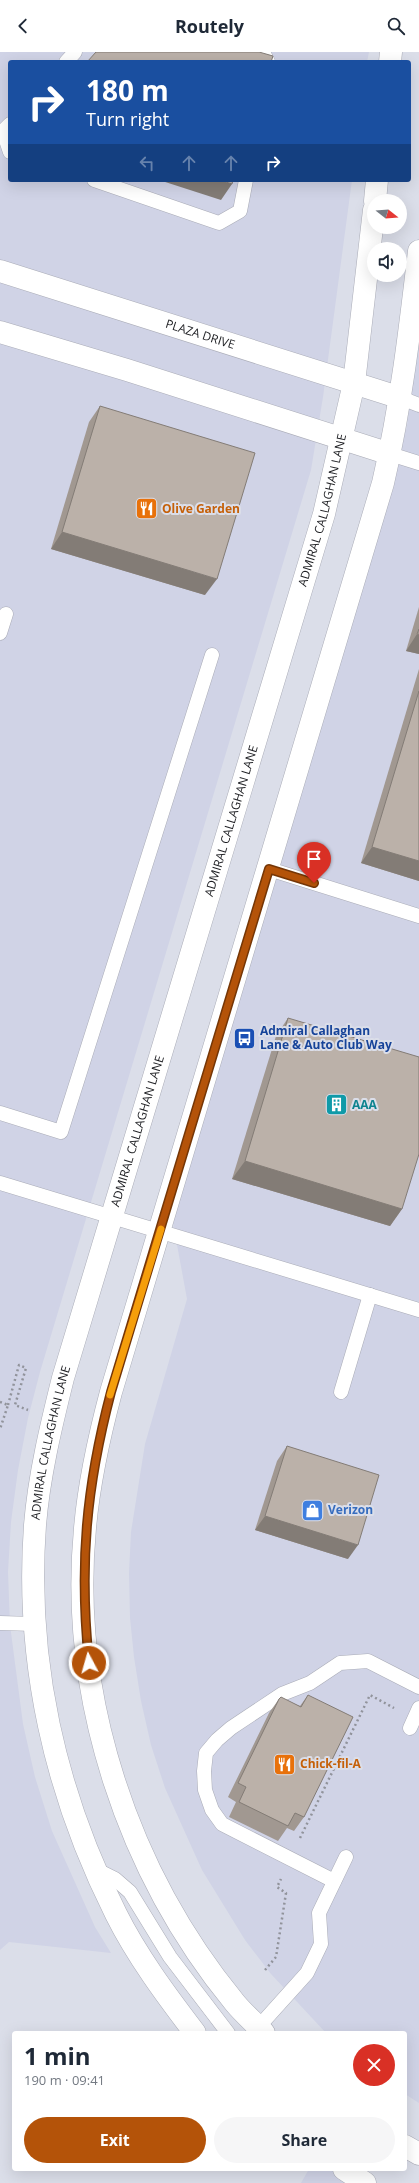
<!DOCTYPE html>
<meta charset="utf-8">
<style>
:root{--surface:#fff;--page:#f6f6f7;--text:#1f2937;--muted:#747a83;--accent:#b45309}
body{margin:0;font-family:"Open Sans",sans-serif;background:var(--page);color:var(--text);height:100vh;display:flex;flex-direction:column;font-size:15px;white-space:nowrap}
*{box-sizing:border-box;margin:0}
p{font-size:13px;color:var(--muted)}
.icon{flex:none;width:22px;height:22px;fill:none;stroke:currentColor;stroke-width:2;stroke-linecap:round;stroke-linejoin:round}
.map{position:relative;flex:1;overflow:hidden}
.sheet{position:absolute;left:12px;top:1979px;width:395px;height:140px;display:flex;flex-direction:column;background:var(--surface);border-radius:4px;box-shadow:0 4px 16px #0002}
.sheet>*{flex:none}
.guide{position:absolute;left:8px;top:8px;width:403px;height:122px;border-radius:4px;box-shadow:0 4px 16px #0002;background:#1a4fa0;color:#fff;overflow:hidden}
.needle{width:26px;rotate:107deg}
.buttons{position:absolute;left:367px;top:142px;display:grid;gap:8px}
.buttons a{display:grid;place-items:center;width:40px;height:40px;border-radius:50%;background:var(--surface);box-shadow:0 4px 16px #0002;font-size:20px}
.pin{position:absolute;display:grid;place-items:center;width:34px;height:34px;color:#fff;margin:-41px -17px;border-radius:50% 50% 50% 0;rotate:-45deg;box-shadow:0 0 4px #0007}
.pin .icon{rotate:45deg}
.me{position:absolute;width:44px;margin:-22px;rotate:354deg;stroke-linejoin:round;filter:drop-shadow(0 0 3px #0008)}
.turn{display:flex;align-items:center;gap:14px;height:84px;padding:0 12px;font-size:18px}
.turn .icon{width:52px;height:52px;stroke-width:2.5}
.turn b{display:block;font-size:28px;line-height:34px}
.lanes{display:flex;align-items:center;height:38px;padding:0 12px;background:#0003;justify-content:center;gap:20px;direction:ltr}
.lanes .off{opacity:.35}
.round{display:grid;place-items:center;flex:none;width:42px;height:42px;border-radius:21px;background:var(--page)}
.overview{display:flex;align-items:center;justify-content:space-between;height:68px;padding:0 12px}
h1{font-size:24px;font-weight:700;line-height:30px}
.primary-button{display:flex;gap:8px;margin-top:auto;padding:8px 12px}
.primary-button a{flex:1;height:46px;border-radius:24px;background:var(--accent);color:#fff;font-size:16px;font-weight:700;line-height:46px;text-align:center}
.primary-button a+a{background:var(--page);color:var(--text)}
header{display:flex;justify-content:space-between;align-items:center;height:52px;padding:0 12px;background:var(--surface);font-size:18px;font-weight:700}
.map>svg:first-child{display:block}
.built{fill:#d0d3e6}
.lines{fill:none;stroke-linecap:round;stroke-linejoin:round}
.lane-casing{stroke:#aaacb7;stroke-width:15}
.secondary-casing{stroke:#aaacb7;stroke-width:23}
.path{stroke:#91939b;stroke-width:2.5;stroke-dasharray:2 3;stroke-linecap:butt}
.lane{stroke:#fff;stroke-width:14}
.secondary{stroke:#fff;stroke-width:22}
.wall{fill:#a19891}
.shaded-wall{fill:#837c76}
.building{fill:#bbb1a9;stroke:#837c76}
.route-casing{stroke:#753606;stroke-width:10}
.route{stroke:#b45309;stroke-width:7}
.slow{stroke:#f59e0b;stroke-width:7}
.labels{text-anchor:middle;stroke-width:4;stroke-linejoin:round;paint-order:stroke}
.street-label{font-size:12px;fill:#1d1e22;stroke:#dbdee9}
.food-label{font-size:12px;font-weight:bold;fill:#c56008;stroke:#dbdee9;text-anchor:start}
.transit-label{font-size:12px;font-weight:bold;fill:#164399;stroke:#dbdee9;text-anchor:start}
.culture-label{font-size:12px;font-weight:bold;fill:#0d838f;stroke:#dbdee9;text-anchor:start}
.shop-label{font-size:12px;font-weight:bold;fill:#366cbe;stroke:#dbdee9;text-anchor:start}
</style>
<header><svg class="icon" aria-label="back" viewBox="0 0 24 24"><path d="M15 5l-7 7 7 7"/></svg>Routely<svg class="icon" aria-label="search" viewBox="0 0 24 24"><circle cx="10" cy="10" r="6"/><path d="M15 15l6 6"/></svg></header>
<div class="map">
<svg width="419" height="2131" viewBox="0 0 419 2131">
<rect width="100%" height="100%" fill="#dbdee9"/>
<!-- built -->
<g class="built">
<polygon points="0,0 369,0 367,10 10,10 10,128 352,128 323,345 311,418 40,1320 28,1366 18,1418 11,1470 8,1520 10,1573 23,1672 35,1725 52,1779 95,1875 111,1901 9,1890 0,1898"/>
<polygon points="419,268 419,2051 405,2042 405,1981 326,1981 271,1922 245,1888 202,1818 165,1736 151,1693 141,1649 134,1605 130,1566 129,1521 131,1480 145,1392 187,1247 173,1171 407,374"/>
<polygon points="309,2117 344,2117 365,2131 301,2131"/>
</g>
<g class="lines">
<defs>
<g id="lane">
<polyline points="263,0 268,10"/>
<polyline points="66,10 75,0"/>
<polyline points="10,72 3,79 10,100"/>
<polyline points="94,128 219,171 240,159 246,128"/>
<polyline points="401,346 419,353"/>
<polyline points="390,402 419,411"/>
<polyline points="0,581 6,562"/>
<polyline points="269,817 419,864"/>
<polyline points="0,1061 61,1080 212,603"/>
<polyline points="0,1131 419,1258"/>
<polyline points="341,1340 370,1243"/>
<polyline points="0,1571 34,1572"/>
<polyline points="410,1676 419,1656"/>
<polyline points="95,1817 115,1827 130,1840 170,1905 228,1981"/>
<polyline points="334,1829 222,1772 212,1758 205,1738 204,1719 206,1701 217,1688 231,1676 282,1642 310,1631 340,1611 368,1609 419,1635"/>
<polyline points="253,1981 307,1921 321,1892 319,1861 346,1805"/>
</g>
<g id="secondary">
<polyline points="390,10 391,0"/>
<polyline points="375,149 377,128"/>
<path id="s1" d="M0,219L401,346"/>
<polyline points="0,280 127,318 390,402"/>
<path id="s2" d="M195,1981C166,1943 137,1904 116,1862C55,1741 25,1609 35,1473C39,1424 51,1374 63,1326L324,462L354,331L374,158"/>
<path d="M264,1981C255,1971 244,1962 235,1951C128,1821 69,1645 85,1476C89,1430 99,1385 111,1340L383,431C401,354 410,277 419,199"/>
<polyline points="405,2094 419,2102"/>
<polyline points="344,2117 365,2131"/>
</g>
</defs>
<!-- lane casing -->
<use href="#lane" class="lane-casing"/>
<!-- secondary casing -->
<use href="#secondary" class="secondary-casing"/>
<!-- path -->
<g class="path">
<polyline points="0,1350 8,1353 0,1377"/>
<polyline points="8,1353 19,1313 26,1316 15,1353 28,1358"/>
<polyline points="300,1786 370,1643 394,1656"/>
<polyline points="265,1918 276,1905 286,1841 277,1835 281,1827"/>
</g>
<!-- lane -->
<use href="#lane" class="lane"/>
<!-- secondary -->
<use href="#secondary" class="secondary"/>
</g>
<!-- wall -->
<g class="wall">
<polygon points="100,354 205,543 51,497 89,370"/>
<polygon points="419,555 419,602 406,599"/>
<polygon points="419,617 419,829 361,811"/>
<polygon points="288,966 402,1157 390,1174 232,1127 276,984"/>
<polygon points="287,1394 348,1507 255,1478 277,1409"/>
<polygon points="308,1643 304,1765 294,1779 287,1776 278,1789 229,1765 236,1750 228,1745 269,1661 279,1647 300,1654"/>
</g>
<!-- shaded-wall -->
<g class="shaded-wall">
<polygon points="159,128 220,128 232,132 221,148"/>
<polygon points="62,480 217,527 205,543 51,497"/>
<polygon points="417,582 419,583 419,602 406,599"/>
<polygon points="372,795 419,809 419,829 361,811"/>
<polygon points="245,1109 402,1157 390,1174 232,1127"/>
<polygon points="265,1464 358,1493 348,1507 255,1478"/>
</g>
<!-- building -->
<g class="building">
<polygon points="96,0 259,0 273,4 271,10 87,10"/>
<polygon points="220,128 233,128 232,132"/>
<polygon points="100,354 255,401 217,527 62,480"/>
<polygon points="419,577 419,583 417,582"/>
<polygon points="419,639 419,809 372,795"/>
<polygon points="288,966 419,1005 419,1102 402,1157 245,1109"/>
<polygon points="287,1394 379,1423 358,1493 265,1464"/>
<polygon points="308,1643 353,1665 304,1765 295,1761 288,1774 239,1750 246,1735 238,1731 279,1647 281,1645 301,1655"/>
</g>
<g class="lines">
<defs>
<path id="route" d="M89,1611C79,1513 86,1435 111,1340L269,817L314,831"/>
</defs>
<!-- route casing -->
<use href="#route" class="route-casing"/>
<!-- route -->
<use href="#route" class="route"/>
<!-- slow -->
<polyline class="slow" points="110,1343 161,1177"/>
</g>
<!-- icons -->
<defs>
<symbol id="restaurant-square" viewBox="-11 -11 22 22"><rect x="-9" y="-9" width="18" height="18" rx="4" fill="#e8710a" stroke="#dbdee9"/><path d="M-5-6h1v4h1v-4h1v4h1v-4h1v5L-1.5 .5V6h-2V.5L-5-1ZM5-6V6H3V1.5H1.5Q1.5-4 5-6Z" fill="#fff"/></symbol>
<symbol id="bus-square" viewBox="-11 -11 22 22"><rect x="-9" y="-9" width="18" height="18" rx="4" fill="#1a4fb4" stroke="#dbdee9"/><path d="M-5-6H5V4H4V6H2V4H-2V6H-4V4H-5ZM-3.5-4V0h7V-4ZM-3.5 1.2v1.5H-2V1.2ZM2 1.2v1.5H3.5V1.2Z" fill="#fff"/></symbol>
<symbol id="building-square" viewBox="-11 -11 22 22"><rect x="-9" y="-9" width="18" height="18" rx="4" fill="#0f9aa8" stroke="#dbdee9"/><path d="M-4-6H4V6H1V3H-1V6H-4ZM-2.5-4.3h1.7v1.8h-1.7ZM.8-4.3h1.7v1.8H.8ZM-2.5-1h1.7V.8h-1.7ZM.8-1h1.7V.8H.8Z" fill="#fff"/></symbol>
<symbol id="shop-square" viewBox="-11 -11 22 22"><rect x="-9" y="-9" width="18" height="18" rx="4" fill="#3f7fe0" stroke="#dbdee9"/><path d="M-5-2.5h2.3a2.7 3.5 0 0 1 5.4 0H5L5.5 6h-11ZM-1.5-2.5h3a1.5 2.3 0 0 0-3 0Z" fill="#fff"/></symbol>
</defs>
<g fill-rule="evenodd">
<use href="#restaurant-square" x="134" y="444" width="25" height="25"/>
<use href="#bus-square" x="232" y="974" width="25" height="25"/>
<use href="#building-square" x="324" y="1040" width="25" height="25"/>
<use href="#shop-square" x="300" y="1446" width="25" height="25"/>
<use href="#restaurant-square" x="272" y="1700" width="25" height="25"/>
</g>
<g class="labels">
<!-- street labels -->
<g class="street-label">
<text dy="4" stroke="none"><textPath href="#s1" startOffset="210">PLAZA DRIVE</textPath></text>
<text dy="4" stroke="none"><textPath href="#s2" startOffset="1601">ADMIRAL CALLAGHAN LANE</textPath></text>
<text dy="4" stroke="none"><textPath href="#s2" startOffset="1277">ADMIRAL CALLAGHAN LANE</textPath></text>
<text dy="4" stroke="none"><textPath href="#s2" startOffset="953">ADMIRAL CALLAGHAN LANE</textPath></text>
<text dy="4" stroke="none"><textPath href="#s2" startOffset="629">ADMIRAL CALLAGHAN LANE</textPath></text>
</g>
<!-- food labels -->
<g class="food-label">
<text x="162" y="461">Olive Garden</text>
<text x="300" y="1716">Chick-fil-A</text>
</g>
<!-- transit labels -->
<g class="transit-label">
<text x="260" y="983">Admiral Callaghan<tspan x="260" dy="14">Lane &amp; Auto Club Way</tspan></text>
</g>
<!-- culture labels -->
<g class="culture-label">
<text x="352" y="1057">AAA</text>
</g>
<!-- shop labels -->
<g class="shop-label">
<text x="328" y="1462">Verizon</text>
</g>
</g>
</svg>
<div class="buttons">
<a><svg class="needle" viewBox="-14 -14 28 28"><path d="M0-13l5 13h-10z" fill="#e53935"/><path d="M0 13l5-13h-10z" fill="#747a83"/></svg></a>
<a><svg class="icon" aria-label="sound" viewBox="0 0 24 24"><path d="M4 9h4l5-4v14l-5-4H4zM17 9q2 3 0 6"/></svg></a>
</div>
<div class="pin" style="left:314px;top:831px;background:#d93025"><svg class="icon" aria-label="arrive" viewBox="0 0 24 24"><path d="M6 21V4h12l-3 4 3 4H6"/></svg></div>
<svg class="me" style="left:89px;top:1611px" viewBox="-20 -20 40 40"><circle r="17" fill="#b45309" stroke="#fff" stroke-width="3"/><path d="M0-11L8 9 0 5-8 9z" fill="#fff"/></svg>
<div class="guide">
<div class="turn"><svg class="icon" aria-label="right" viewBox="0 0 24 24"><path d="M7 20v-9h11M14 6l5 5-5 5"/></svg><div><b>180 m</b>Turn right</div></div>
<div class="lanes"><svg class="icon off" aria-label="left" viewBox="0 0 24 24"><path d="M17 20v-9H6M10 6l-5 5 5 5"/></svg><svg class="icon off" aria-label="ahead" viewBox="0 0 24 24"><path d="M12 20V5M6 11l6-6 6 6"/></svg><svg class="icon off" aria-label="ahead" viewBox="0 0 24 24"><path d="M12 20V5M6 11l6-6 6 6"/></svg><svg class="icon" aria-label="right" viewBox="0 0 24 24"><path d="M7 20v-9h11M14 6l5 5-5 5"/></svg></div>
</div>
<section class="sheet">
<div class="overview"><div><h1>1 min</h1><p>190 m · 09:41</p></div><a class="round" style="background:#d93025;color:#fff"><svg class="icon" aria-label="close" viewBox="0 0 24 24"><path d="M6 6l12 12M18 6L6 18"/></svg></a></div>
<div class="primary-button"><a>Exit</a><a>Share</a></div>
</section>
</div>
